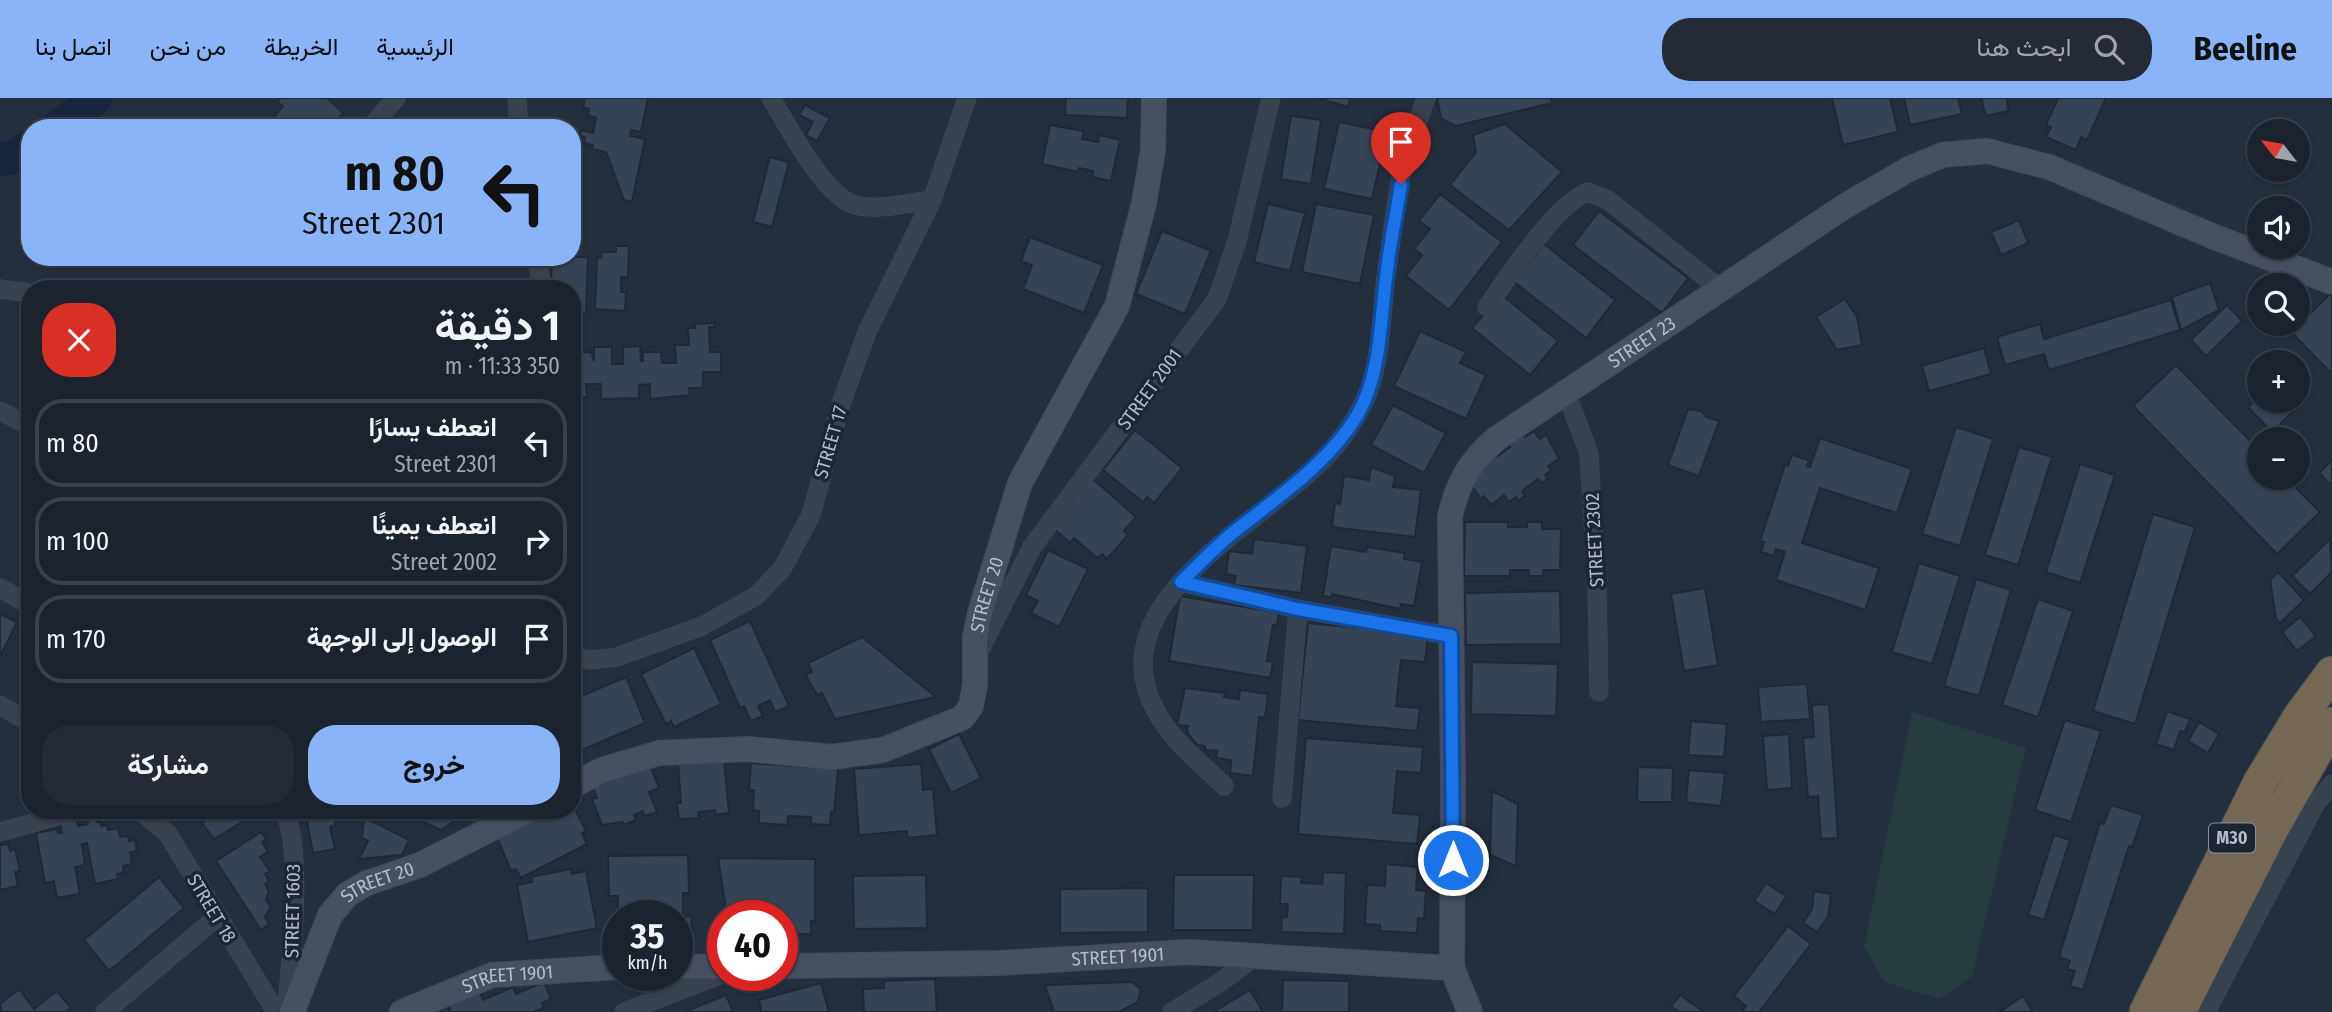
<!DOCTYPE html>
<html lang="ar">
<meta charset="utf-8">
<style>
:root{--surface:#1b232e;--page:#242b36;--text:#f1f3f6;--muted:#a0a4aa;--line:#39404a;--accent:#8ab4f8}
body{margin:0;font-family:"Fira Sans Condensed",Vazirmatn,sans-serif;background:var(--page);color:var(--text);direction:rtl;height:100vh;display:flex;flex-direction:column;font-size:26px;white-space:nowrap}
*{box-sizing:border-box;margin:0}
p{font-size:23px;color:var(--muted)}
.icon{flex:none;width:38px;height:38px;fill:none;stroke:currentColor;stroke-width:2;stroke-linecap:round;stroke-linejoin:round}
.map{position:relative;flex:1;overflow:hidden;direction:ltr}
.side{position:absolute;left:21px;top:182px;width:560px;height:539px;display:flex;flex-direction:column;background:var(--surface);border-radius:28px;box-shadow:0 2px 5px #0004,0 0 0 2px var(--line);direction:rtl}
.side>*{flex:none}
.hud{position:absolute;left:21px;top:21px;width:560px;height:147px;border-radius:28px;box-shadow:0 2px 5px #0004,0 0 0 2px var(--line);direction:rtl;background:#8ab4f8;color:#111;overflow:hidden}
.needle{width:46px;rotate:301deg}
.controls{position:absolute;left:2247px;top:21px;display:grid;gap:14px}
.controls a{display:grid;place-items:center;width:63px;height:63px;border-radius:50%;background:var(--surface);box-shadow:0 2px 5px #0004,0 0 0 2px var(--line);font-size:35px}
.speed{position:absolute;left:602px;top:802px;display:flex;gap:14px;font-size:35px;font-weight:700;text-align:center}
.speed>*{display:grid;place-content:center;width:91px;height:91px;border-radius:50%;background:var(--surface);box-shadow:0 2px 5px #0004,0 0 0 2px var(--line);line-height:1}
.speed small{font-size:18px;font-weight:400}
.speed .limit{border:10px solid #d22;background:#fff;color:#111}
.pin{position:absolute;display:grid;place-items:center;width:60px;height:60px;color:#fff;margin:-72px -30px;border-radius:50% 50% 50% 0;rotate:-45deg;box-shadow:0 0 7px #0007}
.pin .icon{rotate:45deg}
.me{position:absolute;width:77px;margin:-38px;rotate:0deg;stroke-linejoin:round;filter:drop-shadow(0 0 5px #0008)}
.turn{display:flex;align-items:center;gap:24px;height:147px;padding:0 21px;font-size:32px}
.turn .icon{width:91px;height:91px;stroke-width:2.5}
.turn b{display:block;font-size:49px;line-height:60px}
.round{display:grid;place-items:center;flex:none;width:74px;height:74px;border-radius:28px;background:var(--page)}
.summary{display:flex;align-items:center;justify-content:space-between;height:119px;padding:0 21px}
h1{font-size:42px;font-weight:700;line-height:52px}
.button{display:flex;gap:14px;margin-top:auto;padding:14px 21px}
.button a{flex:1;height:80px;border-radius:28px;background:var(--accent);color:#111;font-size:28px;font-weight:700;line-height:80px;text-align:center}
.button a+a{background:var(--page);color:var(--text)}
ul{padding:0;list-style:none}
li{display:flex;align-items:center;gap:21px;height:88px;margin:0 14px 10px;padding:0 7px;border:4px solid var(--line);border-radius:28px}
li div{flex:1}
li b{display:block;font-size:26px}
li em{font-style:normal}
header{display:flex;align-items:center;gap:42px;box-sizing:border-box;height:98px;padding:0 35px;background:var(--accent);color:#111}
header strong{font-size:33px}
nav{display:flex;gap:38px;margin-inline-start:auto;font-size:24px}
.search{width:490px;height:63px;background:var(--page);display:flex;align-items:center;gap:18px;box-sizing:border-box;padding:0 24px;border-radius:28px;color:var(--muted);font-size:26px}
.map>svg:first-child{display:block}
.green{fill:#263c3f}
.lines{fill:none;stroke-linecap:round;stroke-linejoin:round}
.river{stroke:#17263c;stroke-width:33}
.building{fill:#364354;stroke:#1f2835;stroke-width:2}
.street-casing{stroke:#414a57;stroke-width:19}
.secondary-casing{stroke:#414a57;stroke-width:26}
.highway-casing{stroke:#434c59;stroke-width:35}
.street{stroke:#38414e;stroke-width:18}
.secondary{stroke:#465061;stroke-width:24}
.highway{stroke:#746855;stroke-width:33}
.route-casing{stroke:#114b97;stroke-width:18}
.route{stroke:#1a73e8;stroke-width:12}
.labels{text-anchor:middle;stroke-width:7;stroke-linejoin:round;paint-order:stroke}
.shield{fill:#1d2633;stroke:#878f9c;stroke-width:2}
.shield-label{font-size:18px;font-weight:bold;fill:#b4bcc9}
.street-label{font-size:19px;fill:#b4bcc9;stroke:#1d2633}
</style>
<header>
<strong>Beeline</strong>
<div class="search"><svg class="icon" aria-label="search" viewBox="0 0 24 24"><circle cx="10" cy="10" r="6"/><path d="M15 15l6 6"/></svg>ابحث هنا</div>
<nav><a>الرئيسية</a><a>الخريطة</a><a>من نحن</a><a>اتصل بنا</a></nav>
</header>
<div class="map">
<svg width="2332" height="914" viewBox="0 0 2332 914">
<rect width="100%" height="100%" fill="#242f3e"/>
<!-- green -->
<polygon class="green" points="1912,614 2026,650 1972,878 1939,901 1885,884 1864,849"/>
<g class="lines">
<!-- river -->
<g class="river">
<polyline points="56,30 96,0"/>
<polyline points="0,62 12,60 30,48"/>
</g>
</g>
<!-- building -->
<g class="building">
<polygon points="280,0 327,0 343,15 331,30 278,30 271,24 283,8 277,4"/>
<polygon points="585,0 648,0 641,34 631,32 630,38 645,41 632,104 624,102 606,54 592,51 593,47 584,45 585,39 580,38 581,32 593,35 596,19 588,18 589,11 583,9"/>
<polygon points="1066,0 1128,0 1127,20 1065,17"/>
<polygon points="1317,0 1350,0 1348,9"/>
<polygon points="1437,0 1551,0 1552,5 1455,28 1441,20"/>
<polygon points="1832,0 1890,0 1898,34 1843,47"/>
<polygon points="1904,0 1958,0 1962,16 1910,27"/>
<polygon points="1981,0 2007,0 2008,13 1986,18"/>
<polygon points="2058,0 2106,0 2087,42 2081,39 2076,52 2046,39 2051,29 2046,27"/>
<polygon points="805,7 830,20 817,43 806,37 813,24 799,17"/>
<polygon points="1291,18 1321,22 1311,86 1281,81"/>
<polygon points="1339,24 1387,34 1372,101 1324,91"/>
<polygon points="1505,26 1562,74 1509,132 1450,87 1476,54 1473,37"/>
<polygon points="1050,27 1084,33 1082,41 1098,44 1099,37 1120,42 1111,83 1092,79 1093,73 1079,70 1078,74 1042,66"/>
<polygon points="770,59 789,64 772,129 753,124"/>
<polygon points="1440,96 1502,144 1449,212 1406,178 1422,157 1414,151 1430,131 1419,123"/>
<polygon points="1268,106 1305,115 1290,173 1254,164"/>
<polygon points="1316,106 1374,117 1360,186 1302,174"/>
<polygon points="1599,113 1688,180 1662,215 1573,147"/>
<polygon points="2019,122 2028,145 2001,157 1991,134"/>
<polygon points="1162,133 1211,153 1185,216 1136,196"/>
<polygon points="1030,139 1103,167 1084,215 1023,191 1032,167 1021,163"/>
<polygon points="1544,146 1615,202 1586,240 1514,184"/>
<polygon points="616,148 629,148 628,179 621,179 621,194 626,194 625,213 595,211 597,160 601,160 601,154 616,154"/>
<polygon points="552,159 588,159 586,216 572,215 572,191 551,191"/>
<polygon points="2210,185 2219,212 2181,232 2172,199"/>
<polygon points="1501,196 1558,243 1530,277 1472,230"/>
<polygon points="2330,196 2332,198 2332,276 2291,234"/>
<polygon points="1845,201 1857,219 1862,247 1837,252 1816,219"/>
<polygon points="2171,202 2180,232 2049,272 2044,256 2005,267 1997,239 2040,226 2044,241"/>
<polygon points="2227,207 2242,223 2206,258 2191,242"/>
<polygon points="715,225 715,229 709,229 710,254 721,254 721,274 703,274 703,290 689,290 690,297 650,301 650,286 639,287 639,300 601,301 601,286 586,286 587,299 572,299 574,255 591,254 594,263 594,249 612,249 612,266 623,266 623,249 640,248 641,263 643,263 643,254 661,254 662,265 676,265 675,247 689,247 688,230 695,230 695,226"/>
<polygon points="1420,233 1466,254 1460,265 1486,277 1466,321 1394,288"/>
<polygon points="1984,250 1991,276 1929,293 1922,268"/>
<polygon points="2176,267 2259,352 2259,380 2286,380 2320,414 2277,456 2133,308"/>
<polygon points="2298,289 2308,299 2272,334 2248,309 2259,299 2259,303 2298,303"/>
<polygon points="1393,307 1446,335 1424,375 1371,347"/>
<polygon points="1688,311 1702,313 1706,319 1719,323 1699,378 1668,367"/>
<polygon points="1956,329 1993,341 1960,448 1922,436"/>
<polygon points="1135,332 1182,370 1154,405 1147,399 1143,404 1103,372"/>
<polygon points="1521,333 1525,339 1534,333 1540,341 1546,336 1559,361 1548,368 1551,372 1545,377 1548,381 1541,385 1538,381 1522,393 1525,398 1518,403 1516,399 1509,404 1504,397 1491,407 1484,398 1481,401 1471,387 1475,385 1469,376 1494,353 1498,358 1510,349 1507,343"/>
<polygon points="1820,340 1912,371 1897,415 1820,390 1802,445 1879,470 1865,512 1776,482 1785,454 1776,451 1774,458 1761,454 1764,444 1760,443 1785,367 1788,368 1792,357 1809,362 1807,368 1810,369"/>
<polygon points="2019,349 2052,359 2018,467 1985,457"/>
<polygon points="2332,362 2332,388 2319,375"/>
<polygon points="2080,366 2115,377 2080,485 2046,474"/>
<polygon points="1371,369 1395,378 1393,389 1421,392 1415,439 1332,429 1335,405 1340,406 1344,378 1369,382"/>
<polygon points="1093,381 1136,419 1124,433 1128,437 1107,461 1102,456 1097,460 1074,440 1070,445 1051,428"/>
<polygon points="2153,416 2195,429 2135,626 2093,613"/>
<polygon points="1465,424 1508,424 1508,429 1527,429 1527,424 1542,424 1542,431 1561,431 1560,472 1543,472 1543,478 1529,478 1529,472 1510,472 1510,478 1464,478"/>
<polygon points="1254,441 1307,448 1301,495 1234,487 1236,478 1226,476 1229,453 1252,456"/>
<polygon points="2330,441 2332,474 2310,496 2292,478"/>
<polygon points="1331,448 1366,454 1367,449 1405,455 1404,461 1422,464 1414,508 1401,506 1400,511 1332,496 1332,499 1323,498"/>
<polygon points="1048,452 1088,471 1059,529 1031,515 1038,503 1026,497"/>
<polygon points="1919,465 1960,478 1932,566 1892,554"/>
<polygon points="2278,474 2304,502 2280,525 2276,521 2270,482"/>
<polygon points="1976,481 2011,492 1979,598 1944,588"/>
<polygon points="1705,490 1718,567 1684,573 1671,496"/>
<polygon points="1560,493 1561,546 1466,547 1465,495"/>
<polygon points="1180,498 1279,515 1277,527 1273,527 1267,563 1273,564 1270,580 1169,563"/>
<polygon points="2038,501 2073,513 2038,619 2002,607"/>
<polygon points="0,516 17,524 0,559"/>
<polygon points="2300,519 2316,538 2297,553 2282,534"/>
<polygon points="750,523 789,608 775,614 770,602 758,608 763,618 751,623 744,608 740,610 710,542"/>
<polygon points="1308,525 1428,537 1425,564 1401,562 1396,608 1420,610 1417,633 1298,622"/>
<polygon points="862,539 936,599 835,621 822,595 817,597 805,576 812,574 808,565"/>
<polygon points="694,550 721,606 674,629 671,623 666,626 641,576"/>
<polygon points="1472,564 1558,566 1556,618 1471,616"/>
<polygon points="626,579 645,625 575,655 572,650 572,602"/>
<polygon points="1807,586 1810,621 1761,624 1758,589"/>
<polygon points="1185,590 1225,595 1224,599 1239,601 1240,592 1268,596 1265,620 1259,619 1253,678 1230,675 1231,662 1216,660 1217,653 1205,652 1205,648 1197,647 1187,634 1188,628 1177,627"/>
<polygon points="1829,606 1838,740 1821,741 1818,698 1808,699 1803,640 1814,639 1812,607"/>
<polygon points="2167,613 2190,621 2185,634 2180,633 2174,652 2156,646"/>
<polygon points="2065,622 2101,633 2071,724 2035,712"/>
<polygon points="1691,623 1727,626 1724,659 1688,657"/>
<polygon points="2199,624 2219,636 2208,655 2188,643"/>
<polygon points="959,636 981,680 951,695 929,651"/>
<polygon points="1789,636 1792,690 1767,692 1763,638"/>
<polygon points="1306,640 1423,649 1421,675 1397,673 1393,715 1420,717 1417,746 1298,736"/>
<polygon points="724,662 729,715 715,717 715,712 698,714 699,720 679,721 677,705 681,705 678,666"/>
<polygon points="649,665 659,690 649,694 657,714 645,718 643,713 634,717 636,722 624,727 623,724 602,727 592,701 597,700 591,685 620,674 622,679"/>
<polygon points="751,665 838,671 834,714 831,714 830,727 811,726 811,719 788,718 787,727 759,725 759,713 753,712 754,692 749,692"/>
<polygon points="921,666 923,692 933,691 937,737 908,740 907,733 859,737 854,671"/>
<polygon points="1638,669 1673,670 1672,704 1637,704"/>
<polygon points="1689,672 1725,675 1721,708 1686,704"/>
<polygon points="1492,693 1518,706 1516,768 1490,757"/>
<polygon points="2111,707 2143,717 2132,749 2129,748 2083,892 2070,888 2075,873 2067,871 2070,863 2059,859 2100,725 2104,726"/>
<polygon points="575,711 586,733 582,735 587,746 521,780 516,771 511,773 496,737 544,712"/>
<polygon points="204,712 253,712 255,716 214,741 202,725 209,719"/>
<polygon points="305,712 333,712 336,727 330,729 335,751 313,755"/>
<polygon points="398,712 470,712 441,732"/>
<polygon points="96,719 97,724 100,724 101,728 107,727 108,732 118,730 120,739 128,738 129,743 135,742 137,753 130,754 132,766 123,768 124,774 117,776 118,781 95,786 87,745 82,746 85,767 75,769 80,796 57,800 54,783 45,785 36,735 57,731 58,735 62,735 60,725 77,722 78,728 88,726 87,721"/>
<polygon points="364,719 409,742 402,757 359,761 368,743 362,740"/>
<polygon points="261,734 266,741 262,744 268,754 260,759 270,773 265,776 269,783 265,786 269,793 266,802 271,809 265,819 269,826 261,832 216,763"/>
<polygon points="2054,737 2070,742 2044,822 2028,817"/>
<polygon points="0,743 2,747 8,746 10,753 15,751 20,773 15,774 18,788 0,792"/>
<polygon points="688,757 689,795 683,795 683,819 691,818 692,832 681,832 682,840 677,840 677,817 618,817 618,798 609,798 608,758"/>
<polygon points="718,760 815,761 815,823 811,823 811,836 782,836 782,817 727,817"/>
<polygon points="1386,766 1418,769 1416,792 1426,793 1424,821 1418,820 1417,835 1380,833 1380,827 1365,826 1367,787 1385,788"/>
<polygon points="571,771 572,776 586,773 597,830 528,844 517,787 532,784 531,779"/>
<polygon points="1323,774 1346,775 1344,836 1281,834 1282,819 1287,819 1288,806 1280,806 1281,778 1302,779 1301,785 1322,786"/>
<polygon points="926,777 927,830 854,831 853,778"/>
<polygon points="1174,777 1254,777 1253,832 1173,832"/>
<polygon points="159,779 184,810 109,873 84,842"/>
<polygon points="1766,785 1786,798 1775,816 1754,803"/>
<polygon points="1148,790 1148,834 1060,835 1060,791"/>
<polygon points="1814,793 1831,796 1828,819 1817,834 1803,825 1812,811"/>
<polygon points="1788,828 1811,846 1759,914 1742,914 1746,908 1734,898"/>
<polygon points="935,881 937,914 864,914 863,891 884,890 884,883"/>
<polygon points="1283,882 1349,883 1349,914 1282,914"/>
<polygon points="544,884 551,901 542,905 544,910 533,914 451,914 448,907 480,894 483,902 513,889 516,896"/>
<polygon points="1132,884 1141,891 1138,904 1119,914 1054,914 1045,887"/>
<polygon points="821,885 829,914 762,914 759,902"/>
<polygon points="19,891 34,911 57,893 71,910 66,914 2,914 0,906"/>
<polygon points="1250,892 1263,914 1213,914"/>
<polygon points="726,897 733,914 684,914"/>
<polygon points="1680,897 1704,914 1679,914 1671,908"/>
<polygon points="2023,898 2033,914 1999,914"/>
</g>
<g class="lines">
<defs>
<g id="street">
<polyline points="517,0 519,30"/>
<path d="M771,0C788,28 824,98 855,107C878,113 908,105 932,102"/>
<polyline points="370,30 396,0"/>
<polyline points="537,159 542,191"/>
<polyline points="0,191 30,195"/>
<path d="M1487,209C1506,182 1559,101 1589,94L1608,102L1719,190"/>
<polyline points="1566,294 1589,356 1597,492 1599,594"/>
<polyline points="0,313 30,328"/>
<polyline points="1181,484 1298,511 1451,538"/>
<polyline points="0,490 30,507"/>
<polyline points="979,554 1032,449 1217,201 1237,143 1271,0"/>
<polyline points="572,559 590,562 617,559 702,528 756,498 782,471 811,417 841,306 867,234 932,102 967,0"/>
<polyline points="0,607 30,625"/>
<path d="M1224,688C1201,665 1173,644 1157,615C1091,499 1277,420 1335,349C1348,333 1360,314 1368,295C1383,254 1381,207 1388,164C1393,132 1396,97 1404,65C1410,43 1419,21 1426,0"/>
<polyline points="1282,700 1298,511"/>
<polyline points="139,712 168,736 276,914"/>
<path d="M284,712C304,757 291,864 286,914"/>
<polyline points="0,734 79,712"/>
<polyline points="105,914 217,819"/>
<polyline points="624,914 723,876"/>
<polyline points="1172,914 1222,883 1257,857"/>
<polyline points="2206,914 2316,705 2332,686"/>
</g>
<g id="secondary">
<path id="s1" d="M572,688L602,672L659,655L747,651L832,659L883,652L962,620L971,608L975,587V539L981,511L1020,385L1117,208L1144,105L1153,52L1154,0"/>
<polyline points="677,868 723,869"/>
<path id="s2" d="M782,868L999,865L1189,854L1452,870"/>
<path id="s3" d="M292,914L330,817L348,796L367,785L420,767L528,712"/>
<path id="s4" d="M402,914L492,877L618,869"/>
<path id="s5" d="M1470,914L1452,870L1453,681L1450,419C1457,386 1470,363 1496,341L1845,108L1909,71L1942,57L1987,53L2049,69L2212,138L2332,184"/>
</g>
<g id="highway">
<polyline points="2146,914 2260,684 2300,618 2332,575"/>
<polyline points="2179,914 2271,732 2332,626"/>
</g>
</defs>
<!-- street casing -->
<use href="#street" class="street-casing"/>
<!-- secondary casing -->
<use href="#secondary" class="secondary-casing"/>
<!-- highway casing -->
<use href="#highway" class="highway-casing"/>
<!-- street -->
<use href="#street" class="street"/>
<!-- secondary -->
<use href="#secondary" class="secondary"/>
<!-- highway -->
<use href="#highway" class="highway"/>
</g>
<g class="lines">
<defs>
<path id="route" d="M1401,86C1397,113 1391,139 1388,165C1380,215 1383,271 1358,316C1329,365 1279,398 1235,433C1216,448 1198,467 1181,484L1298,511L1451,538L1453,762"/>
</defs>
<!-- route casing -->
<use href="#route" class="route-casing"/>
<!-- route -->
<use href="#route" class="route"/>
</g>
<g class="labels">
<!-- shield labels -->
<rect class="shield" x="2209" y="725.5" width="46" height="29" rx="5"/>
<g class="shield-label">
<text x="2232" y="746">M30</text>
</g>
<!-- street labels -->
<g class="street-label">
<text dy="7" stroke="none"><textPath href="#s5" startOffset="766">STREET 23</textPath></text>
<text transform="translate(1149 291) rotate(-54)" y="7">STREET 2001</text>
<text transform="translate(830 344) rotate(-74)" y="7">STREET 17</text>
<text transform="translate(1594 442) rotate(-93)" y="7">STREET 2302</text>
<text dy="7" stroke="none"><textPath href="#s1" startOffset="532">STREET 20</textPath></text>
<text dy="7" stroke="none"><textPath href="#s3" startOffset="164">STREET 20</textPath></text>
<text transform="translate(212 810) rotate(59)" y="7">STREET 18</text>
<text transform="translate(292 813) rotate(-89)" y="7">STREET 1603</text>
<text dy="7" stroke="none"><textPath href="#s2" startOffset="336">STREET 1901</textPath></text>
<text dy="7" stroke="none"><textPath href="#s4" startOffset="112">STREET 1901</textPath></text>
</g>
</g>
</svg>
<div class="controls">
<a><svg class="needle" viewBox="-14 -14 28 28"><path d="M0-13l5 13h-10z" fill="#e53935"/><path d="M0 13l5-13h-10z" fill="#a0a4aa"/></svg></a>
<a><svg class="icon" aria-label="sound" viewBox="0 0 24 24"><path d="M4 9h4l5-4v14l-5-4H4zM17 9q2 3 0 6"/></svg></a>
<a><svg class="icon" aria-label="search" viewBox="0 0 24 24"><circle cx="10" cy="10" r="6"/><path d="M15 15l6 6"/></svg></a>
<a>+</a>
<a>−</a>
</div>
<div class="speed"><div>35<small>km/h</small></div><div class="limit">40</div></div>
<div class="pin" style="left:1401px;top:86px;background:#d93025"><svg class="icon" aria-label="arrive" viewBox="0 0 24 24"><path d="M6 21V4h12l-3 4 3 4H6"/></svg></div>
<svg class="me" style="left:1453px;top:762px" viewBox="-20 -20 40 40"><circle r="17" fill="#1a73e8" stroke="#fff" stroke-width="3"/><path d="M0-11L8 9 0 5-8 9z" fill="#fff"/></svg>
<div class="hud">
<div class="turn"><svg class="icon" aria-label="left" viewBox="0 0 24 24"><path d="M17 20v-9H6M10 6l-5 5 5 5"/></svg><div><b>80 m</b>Street 2301</div></div>
</div>
<section class="side">
<div class="summary"><div><h1>1 دقيقة</h1><p>350 m · 11:33</p></div><a class="round" style="background:#d93025;color:#fff"><svg class="icon" aria-label="close" viewBox="0 0 24 24"><path d="M6 6l12 12M18 6L6 18"/></svg></a></div>
<ul>
<li><svg class="icon" aria-label="left" viewBox="0 0 24 24"><path d="M17 20v-9H6M10 6l-5 5 5 5"/></svg><div><b>انعطف يسارًا</b><p>Street 2301</p></div><em>80 m</em></li>
<li><svg class="icon" aria-label="right" viewBox="0 0 24 24"><path d="M7 20v-9h11M14 6l5 5-5 5"/></svg><div><b>انعطف يمينًا</b><p>Street 2002</p></div><em>100 m</em></li>
<li><svg class="icon" aria-label="arrive" viewBox="0 0 24 24"><path d="M6 21V4h12l-3 4 3 4H6"/></svg><div><b>الوصول إلى الوجهة</b></div><em>170 m</em></li>
</ul>
<div class="button"><a>خروج</a><a>مشاركة</a></div>
</section>
</div>
